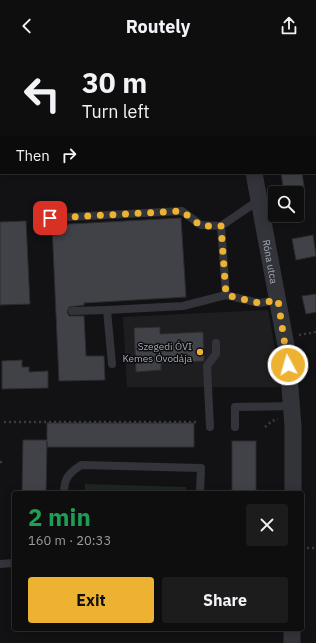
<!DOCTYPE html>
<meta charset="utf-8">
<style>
:root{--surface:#0e0e0f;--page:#1c1c1d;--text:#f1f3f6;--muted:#9b9c9e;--line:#2e2e2f;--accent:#edb231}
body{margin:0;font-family:"IBM Plex Sans",sans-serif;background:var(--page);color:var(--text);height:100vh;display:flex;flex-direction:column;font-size:15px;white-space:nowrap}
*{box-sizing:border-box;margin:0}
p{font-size:13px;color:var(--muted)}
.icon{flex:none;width:22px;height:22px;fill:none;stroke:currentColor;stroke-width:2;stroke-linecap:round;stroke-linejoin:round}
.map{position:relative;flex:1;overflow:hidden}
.details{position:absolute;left:12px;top:439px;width:292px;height:140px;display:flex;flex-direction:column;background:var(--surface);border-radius:4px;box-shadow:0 2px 10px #0003,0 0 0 1px var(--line)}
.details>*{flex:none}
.top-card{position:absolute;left:0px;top:0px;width:316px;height:122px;box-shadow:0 2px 10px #0003,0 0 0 1px var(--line);background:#0e0e0f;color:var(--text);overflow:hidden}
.fabs{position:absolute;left:268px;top:134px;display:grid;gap:8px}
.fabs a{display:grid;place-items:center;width:36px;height:36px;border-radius:4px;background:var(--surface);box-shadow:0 2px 10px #0003,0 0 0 1px var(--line);font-size:20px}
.pin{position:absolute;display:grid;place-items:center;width:34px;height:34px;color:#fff;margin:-17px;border-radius:8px;box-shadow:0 2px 6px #0006}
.me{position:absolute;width:44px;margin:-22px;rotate:354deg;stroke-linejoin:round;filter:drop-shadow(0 0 3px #0008)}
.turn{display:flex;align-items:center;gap:14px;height:84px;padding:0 16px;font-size:18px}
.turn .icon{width:52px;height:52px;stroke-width:2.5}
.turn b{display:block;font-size:28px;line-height:34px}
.then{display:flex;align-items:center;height:38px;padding:0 16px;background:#0003;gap:8px;font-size:15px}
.round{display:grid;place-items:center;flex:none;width:42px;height:42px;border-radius:4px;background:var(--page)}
.summary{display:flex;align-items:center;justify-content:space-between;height:68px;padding:0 16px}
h1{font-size:24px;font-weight:700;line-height:30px;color:#1e9e55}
.action{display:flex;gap:8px;margin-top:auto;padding:8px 16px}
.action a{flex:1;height:46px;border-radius:4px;background:var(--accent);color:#111;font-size:16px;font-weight:700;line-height:46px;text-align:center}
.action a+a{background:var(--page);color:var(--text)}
header{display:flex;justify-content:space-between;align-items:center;height:52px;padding:0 16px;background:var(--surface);font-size:18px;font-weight:700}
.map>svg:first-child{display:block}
.built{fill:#1e1e21}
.green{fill:#1f2620}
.building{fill:#414247;stroke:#2c2c30}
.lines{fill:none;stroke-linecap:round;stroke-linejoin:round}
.path{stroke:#393b40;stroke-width:2.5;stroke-dasharray:2 3;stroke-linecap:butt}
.lane{stroke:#333439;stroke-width:8}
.street{stroke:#333439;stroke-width:17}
.route{stroke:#edb231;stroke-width:7;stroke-dasharray:0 12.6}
.poi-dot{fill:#edb231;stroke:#0d0d0f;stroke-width:1.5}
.labels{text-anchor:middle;stroke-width:3;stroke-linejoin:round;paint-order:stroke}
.street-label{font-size:10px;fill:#a4a9b4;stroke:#0d0d0f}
.poi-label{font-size:10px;fill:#a4a9b4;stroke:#0d0d0f;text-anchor:end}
</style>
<header><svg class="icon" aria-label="back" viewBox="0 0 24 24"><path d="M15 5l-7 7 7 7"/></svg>Routely<svg class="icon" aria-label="share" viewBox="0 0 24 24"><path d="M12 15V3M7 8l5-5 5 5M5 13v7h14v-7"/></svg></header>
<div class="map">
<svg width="316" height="591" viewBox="0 0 316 591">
<rect width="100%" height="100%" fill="#121214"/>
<!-- built -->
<polygon class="built" points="268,258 282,335 127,335 123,265"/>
<!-- green -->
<polygon class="green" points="85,432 186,435 186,441 85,441"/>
<!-- building -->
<g class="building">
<polygon points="281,121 302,121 305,141 284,141"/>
<polygon points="181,166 186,245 84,251 84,253 69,255 67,260 69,264 84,264 86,304 104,304 105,328 59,329 52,173"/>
<polygon points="26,169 30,252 0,253 0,170"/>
<polygon points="313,183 316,204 296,208 292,187"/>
<polygon points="316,242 316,260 306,262 302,244"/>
<polygon points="160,275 160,282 203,280 204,309 161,311 161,318 136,320 134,276"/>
<polygon points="22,308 22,315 29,315 29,320 48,319 48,336 2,337 2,309"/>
<polygon points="47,371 194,371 194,395 47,395 47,389 46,441 22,441 23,388 47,388"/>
<rect x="232" y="389" width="24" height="52"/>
</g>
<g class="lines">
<!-- path -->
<g class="path">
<polyline points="92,0 92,1"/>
<polyline points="0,108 1,108"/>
<polyline points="299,283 316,280"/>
<polyline points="4,370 195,370 199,371"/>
<polyline points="265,375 272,369 278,367"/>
<polyline points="0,410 4,410"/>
<polyline points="302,496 316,496"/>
</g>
<!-- lane -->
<g class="lane">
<polyline points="55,0 55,1"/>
<polyline points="0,62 1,62"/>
<polyline points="259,148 221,174 226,243 259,251 278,248"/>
<polyline points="50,166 182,159 201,173 221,174"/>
<polyline points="72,259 107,258"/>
<polyline points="112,312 107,258 183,254 226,243"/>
<polyline points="210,375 207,314 216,302 216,291"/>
<polyline points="235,375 235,355 291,354"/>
<path d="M64,441C64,426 69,421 81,413L201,416L200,441"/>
<polyline points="0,512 14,511"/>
</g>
<!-- street -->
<g class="street">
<polyline points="240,0 240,1"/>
<polyline points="315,29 316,29"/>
<polyline points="0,41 1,41"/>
<path id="s1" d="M254,121L287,299L293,374V441"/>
<polyline points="292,591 292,577"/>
</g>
</g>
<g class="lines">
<!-- route -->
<polyline class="route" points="50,166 182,159 201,174 221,174 226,243 259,251 278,248 288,313"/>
</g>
<!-- markers -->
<circle class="poi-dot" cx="200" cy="300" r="4"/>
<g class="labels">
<!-- street labels -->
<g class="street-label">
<text dy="4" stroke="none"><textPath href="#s1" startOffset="90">Róna utca</textPath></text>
</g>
<!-- poi labels -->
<g class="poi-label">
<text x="192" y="298">Szegedi ÓVI<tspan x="192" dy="12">Kemes Óvodája</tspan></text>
</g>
</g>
</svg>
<div class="fabs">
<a><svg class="icon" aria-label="search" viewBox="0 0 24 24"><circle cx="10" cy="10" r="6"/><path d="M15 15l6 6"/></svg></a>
</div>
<div class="pin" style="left:50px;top:166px;background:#d93025"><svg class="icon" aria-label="arrive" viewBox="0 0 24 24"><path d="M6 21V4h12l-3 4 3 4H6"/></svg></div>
<svg class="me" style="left:288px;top:313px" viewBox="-20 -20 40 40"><circle r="17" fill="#edb231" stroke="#fff" stroke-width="3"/><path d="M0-11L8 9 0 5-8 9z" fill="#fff"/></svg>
<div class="top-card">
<div class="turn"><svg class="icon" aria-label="left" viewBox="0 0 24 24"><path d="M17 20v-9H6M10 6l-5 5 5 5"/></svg><div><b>30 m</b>Turn left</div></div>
<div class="then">Then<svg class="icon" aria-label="right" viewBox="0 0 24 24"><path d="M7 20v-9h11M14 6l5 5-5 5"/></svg></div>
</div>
<section class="details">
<div class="summary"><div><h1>2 min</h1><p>160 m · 20:33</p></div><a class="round"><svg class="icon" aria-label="close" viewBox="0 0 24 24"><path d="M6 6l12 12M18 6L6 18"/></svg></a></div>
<div class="action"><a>Exit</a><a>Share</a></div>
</section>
</div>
